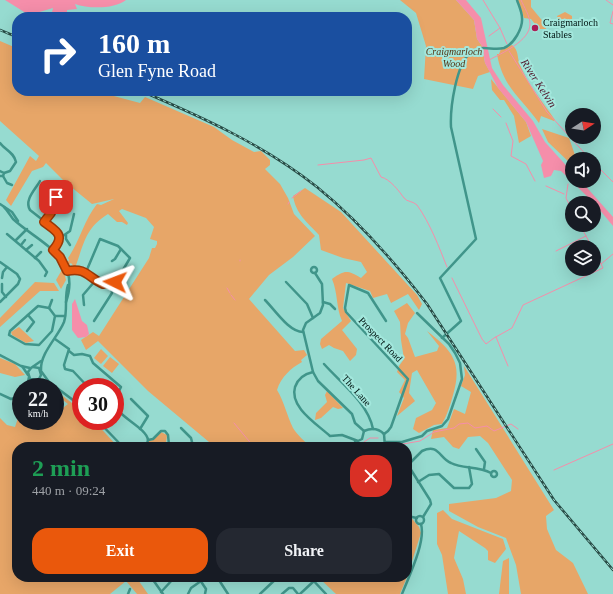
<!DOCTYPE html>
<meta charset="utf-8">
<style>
:root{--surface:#171b24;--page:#242831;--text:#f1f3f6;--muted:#9ea1a6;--accent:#ea580c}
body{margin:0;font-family:Georgia,serif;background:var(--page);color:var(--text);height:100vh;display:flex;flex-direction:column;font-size:15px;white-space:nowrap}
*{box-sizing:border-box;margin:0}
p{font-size:13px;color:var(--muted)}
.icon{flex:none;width:22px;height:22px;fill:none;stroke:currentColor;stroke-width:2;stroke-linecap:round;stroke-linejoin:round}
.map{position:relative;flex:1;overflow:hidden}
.side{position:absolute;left:12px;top:442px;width:400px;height:140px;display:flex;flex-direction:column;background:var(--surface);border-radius:16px;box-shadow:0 4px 16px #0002}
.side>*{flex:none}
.banner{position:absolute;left:12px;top:12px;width:400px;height:84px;border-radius:16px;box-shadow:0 4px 16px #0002;background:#1a4fa0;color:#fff;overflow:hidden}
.needle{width:26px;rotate:78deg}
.controls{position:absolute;left:565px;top:108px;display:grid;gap:8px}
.controls a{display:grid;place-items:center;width:36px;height:36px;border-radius:50%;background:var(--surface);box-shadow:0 4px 16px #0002;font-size:20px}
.speed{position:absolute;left:12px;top:378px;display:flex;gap:8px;font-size:20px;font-weight:700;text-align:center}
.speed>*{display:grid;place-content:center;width:52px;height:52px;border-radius:50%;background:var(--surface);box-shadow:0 4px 16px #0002;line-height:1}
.speed small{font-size:10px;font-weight:400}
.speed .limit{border:6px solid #d22;background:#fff;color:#111}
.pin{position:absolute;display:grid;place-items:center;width:34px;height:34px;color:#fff;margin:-17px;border-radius:8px;box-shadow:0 2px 6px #0006}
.me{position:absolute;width:44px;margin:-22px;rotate:273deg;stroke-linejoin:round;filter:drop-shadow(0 0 3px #0008)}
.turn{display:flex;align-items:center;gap:14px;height:84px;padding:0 20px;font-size:18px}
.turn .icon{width:52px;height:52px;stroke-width:2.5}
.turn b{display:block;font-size:28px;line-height:34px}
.round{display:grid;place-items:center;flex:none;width:42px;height:42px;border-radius:16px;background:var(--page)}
.overview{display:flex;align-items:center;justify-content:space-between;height:68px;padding:0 20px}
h1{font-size:24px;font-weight:700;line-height:30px;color:#1e9e55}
.cta{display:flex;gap:8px;margin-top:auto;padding:8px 20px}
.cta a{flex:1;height:46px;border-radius:16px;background:var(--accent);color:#fff;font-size:16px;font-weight:700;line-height:46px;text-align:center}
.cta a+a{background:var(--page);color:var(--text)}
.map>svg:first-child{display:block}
.green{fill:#e7a668}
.water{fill:#f58eaa}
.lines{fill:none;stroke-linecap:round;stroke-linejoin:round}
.stream{stroke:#f58eaa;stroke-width:1}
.minor{stroke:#40958a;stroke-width:2.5}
.rail-casing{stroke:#284b45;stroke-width:2.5}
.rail{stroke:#a3e8dd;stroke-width:1;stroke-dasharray:3;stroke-linecap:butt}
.route-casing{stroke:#983908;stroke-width:10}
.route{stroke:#ea580c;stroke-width:7}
.poi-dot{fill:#ab1c56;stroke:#a3e8dd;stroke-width:1.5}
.labels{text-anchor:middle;stroke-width:4;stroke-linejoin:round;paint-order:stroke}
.poi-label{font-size:10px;fill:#001613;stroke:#a3e8dd;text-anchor:start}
.park-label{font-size:10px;font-style:italic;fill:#523314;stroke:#a3e8dd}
.street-label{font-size:10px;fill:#001613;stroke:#a3e8dd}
.water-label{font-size:11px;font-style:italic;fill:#4e1026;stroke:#a3e8dd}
</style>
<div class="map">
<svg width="613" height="594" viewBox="0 0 613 594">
<rect width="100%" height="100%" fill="#96dbd0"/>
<!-- green -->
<g class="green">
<polygon points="400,0 456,0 474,20 477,39 482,46 485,63 490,72 478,76 473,89 424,79 426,46 416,13"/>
<polygon points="518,0 531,0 531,7 545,24 546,29 539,29 531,19 524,18"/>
<polygon points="565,12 572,16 572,26 562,27 557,16"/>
<path d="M0,41L14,47L12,80L17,82V91L53,93L55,91H95L140,103L145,97L214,127L232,140L254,152L261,151L270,160V165L265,169L280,184L288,198L294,214L315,236L293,257L269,275L249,299L295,351L304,350L307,355L301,360L302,362C291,368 281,377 277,390C284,401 287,416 293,428C297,435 305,441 310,447H215L148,391L98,341L86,350L81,340L93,332L99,336L149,258L152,248H155L157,244V241L150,239L154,227L146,218L122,209L119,211L128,223L127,225L122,222H117L108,214C85,228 84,244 75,268L71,263L68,265L67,263L69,260L68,258C80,241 84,220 97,204L101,205L114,199L92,204L65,182L46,163L43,167L32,171L11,206L6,200L30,156L36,161L39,156L0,121Z"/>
<path d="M512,45C519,50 517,58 520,65C528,85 543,102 555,120L554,121L541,116L539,123C521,97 503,88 497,54H499L501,49Z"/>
<polygon points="491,79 526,122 531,136 519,143 514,116 504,100 500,100 492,90"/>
<polygon points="542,129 569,138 575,155 571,164 548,142"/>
<path d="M305,188L341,212L417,295L422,304L419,310L408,294L391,303L387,294L373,298L370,291L346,283L343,308L351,321L342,330L357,349L356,355L350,361L343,351L334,348L329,345L322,349L320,344L321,339L342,321C336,308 338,293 332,279C345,270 347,270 361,278L367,272L361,262L343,258L321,250L319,235C307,222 296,214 293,196Z"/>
<polygon points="63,268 66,280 61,289 56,280"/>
<polygon points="35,282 54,283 59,291 40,291 0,327 0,318"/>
<path d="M407,303L415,313L408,323L405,334L408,338L415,357L437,351L439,346L427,331C452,350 463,363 453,395C450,406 447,415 442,424L434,425L419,433L413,429L416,418L432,410L436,403L417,370L412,373L409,393L415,401L397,416L404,398L399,392L405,380L397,372L399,366L404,359L401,340L400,322L394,311Z"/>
<polygon points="19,327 34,341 26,343 12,335 11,332"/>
<polygon points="101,349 108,356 101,364 94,358"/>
<polygon points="110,357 119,364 112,373 103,366"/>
<polygon points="0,358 15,364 25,375 15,377 0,373"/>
<polygon points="464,366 554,510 546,516 547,529 556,550 573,563 588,594 521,594 516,565 506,538 478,527 449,511 449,504 496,498 511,491 512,480 488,443 480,436 468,437 459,449 453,447 444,437 431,439 433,430 447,428 454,409 465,414 471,392 461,386 465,375"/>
<polygon points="55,390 81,410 81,421 94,421 118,447 17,447 17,577 136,577 148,594 137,594 126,581 110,594 0,594 0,418 7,425 15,427 21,409 21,421 55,421 55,414 68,404 55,394"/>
<polygon points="327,391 343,408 338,409 333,407 321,418 315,420 316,413 327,402 325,395"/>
<polygon points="161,432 167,435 166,443 169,447 147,447 149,441 153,440"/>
<polygon points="443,510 452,519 503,539 506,549 495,563 488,560 488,551 485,548 459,531 454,558 463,579 466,594 448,594 442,555 437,544 437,513"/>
<polygon points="409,515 419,527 421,533 407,577 407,516"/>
<polygon points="509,558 509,594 499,594 503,561"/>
<polygon points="318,577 407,577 400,594 336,594"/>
</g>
<!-- water -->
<g class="water">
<path d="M5,0H126C115,9 89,9 75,4L77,9L67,10V17H51L53,8L29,15Z"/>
<polygon points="456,0 466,0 481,18 492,68 503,85 533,121 545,142 572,172 572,181 581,181 613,217 613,226 594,203 561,171 554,170 551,176 544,178 541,165 543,161 526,122 498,88 485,63 482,46 477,39 474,20"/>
<polygon points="75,299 82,321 87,325 89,334 86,337 78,338 72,330 72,304"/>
</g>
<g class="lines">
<!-- stream -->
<g class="stream">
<polyline points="483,0 500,28 507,44"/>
<polyline points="606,0 613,5"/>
<polyline points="613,11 610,23 613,24"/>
<polyline points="489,36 500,28"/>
<polyline points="509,51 547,112 590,159"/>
<path d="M489,60C502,53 530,41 530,24C530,16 524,7 521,0"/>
<polyline points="493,109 501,117"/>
<polyline points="506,123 513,141 511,156 526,164 535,181"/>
<polyline points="582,159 584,154"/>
<polyline points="594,163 613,182"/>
<path d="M318,165L364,160L371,158L381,177C390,179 399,191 404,198C407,202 413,201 417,205C430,223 439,247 447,267"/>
<polyline points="568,184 566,198 572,210"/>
<polyline points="546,186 564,194"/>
<polyline points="292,198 301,191"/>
<polyline points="288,204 289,202"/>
<polyline points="580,225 592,247"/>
<polyline points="594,250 601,264 613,254"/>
<polyline points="556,251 586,236"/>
<polyline points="240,260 240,261"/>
<polyline points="452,278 482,339 486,344 494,338 512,328 523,305 603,268 601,264"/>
<polyline points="227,288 230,293"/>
<polyline points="231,295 235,300"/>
<polyline points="496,337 508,366"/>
<polyline points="234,423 254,447"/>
<polyline points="364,442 370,438 378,438"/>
<polyline points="233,446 234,447"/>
<polyline points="392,446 420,441 434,432 454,428 459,424 468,423 475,428 487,426 494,431 511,424 518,429"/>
<polyline points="554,470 613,444"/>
</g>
<!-- minor -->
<g class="minor">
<path d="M0,143C5,150 14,152 16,162L10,171L4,173"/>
<polyline points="0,171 4,173 3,176 0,176"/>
<polyline points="3,176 7,183 12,185"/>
<path d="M40,181C35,190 24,200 30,210L58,232C61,240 58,244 53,250"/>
<polyline points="0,204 12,212 18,221"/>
<path d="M4,207C7,210 10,215 13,219C39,243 82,257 66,302"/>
<polyline points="44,222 51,213 56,197"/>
<polyline points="7,234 39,261 47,272 45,276"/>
<polyline points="66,235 66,239 70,245"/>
<polyline points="60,238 70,231 74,214"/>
<polyline points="16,240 27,229"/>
<polyline points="21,245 25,240"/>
<polyline points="26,250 32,245"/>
<polyline points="35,258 41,252"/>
<polyline points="112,261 115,259 121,249"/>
<polyline points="0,262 17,274 20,279 18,284 0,302"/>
<circle cx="314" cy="270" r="3"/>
<polyline points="67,271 74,270 86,272 100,284 108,285 117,280 130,258 118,246 100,239 86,272"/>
<polyline points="315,273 322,284 323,305 320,313 306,323 303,330 313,372 318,381 352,414 355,423 364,431"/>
<polyline points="2,278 3,272 7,267"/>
<polyline points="286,282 307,304 313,318"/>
<polyline points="2,284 2,292 6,297"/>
<path d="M265,300C275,310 289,332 303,332"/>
<polyline points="323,302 330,304 335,309"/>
<polyline points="84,305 83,295 95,281"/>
<polyline points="49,308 52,300"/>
<polyline points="55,316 52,331 39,345 25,344 9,335 10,331 38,306 49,308 55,316 65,316"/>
<polyline points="94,321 112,293 111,284"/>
<polyline points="27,331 34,322 28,315"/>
<path d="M442,338L461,321L440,278L476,239L451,127C450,108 456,64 471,52C482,44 492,51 504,48C514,44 523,28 522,18C522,12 519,6 517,0"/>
<polyline points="55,339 69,349 64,365 65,369 73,371 88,387"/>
<polyline points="69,351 74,355 82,354 90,356 93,363 121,387 119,391 115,389"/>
<polyline points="0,355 21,366 30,368"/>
<path d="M324,364C341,383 368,403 373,429"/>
<polyline points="22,366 28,375"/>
<path d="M41,370C40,353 58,337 64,322C68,310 64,297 68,285"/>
<polyline points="41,371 49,382 81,406"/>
<path d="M313,372C304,374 298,378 295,387C289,407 317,424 330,436L342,435L358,441L362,439L364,431"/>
<polyline points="36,380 30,379 28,372 31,368 41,361"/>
<polyline points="28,385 39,379 41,375 39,368 33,367"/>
<polyline points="27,387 29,377"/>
<polyline points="0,394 11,399 21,396"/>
<polyline points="131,399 148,416 140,429"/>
<path d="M115,407C122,418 147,429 148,440"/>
<polyline points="98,421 123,447"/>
<polyline points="181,428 191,438 192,442 188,447"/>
<path d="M364,431C371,428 378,428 384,434"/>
<polyline points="384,434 388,431 391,427 408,379 346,312 345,308 349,285 368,293 386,321"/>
<polyline points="384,434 385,447"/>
<polyline points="355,441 357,447"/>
<polyline points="385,442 402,442 422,436 427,431 442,426 448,419 462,379 460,363 455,353 449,344 417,313"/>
<polyline points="146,447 148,440 153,439 161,431 165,431 168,435 169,445 177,447"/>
<polyline points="476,449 485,462 484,469"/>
<path d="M408,465L422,451C439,443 439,458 451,463C463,469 478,466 491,473"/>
<polyline points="408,465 430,500 431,504 423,517"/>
<circle cx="494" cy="474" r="3"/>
<polyline points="418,482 429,475 439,474 454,488 469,488 472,484 469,467"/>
<polyline points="407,516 417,518"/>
<circle cx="420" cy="520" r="4"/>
<polyline points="151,577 163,594"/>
<polyline points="198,577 206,589 205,594"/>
<polyline points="217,577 228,594"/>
<polyline points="310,577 326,594"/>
<polyline points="161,592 174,578"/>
<polyline points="128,594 130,589"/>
<polyline points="188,594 191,588 201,581"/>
<polyline points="260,594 278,577"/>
<polyline points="282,594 289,588 293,588 298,594"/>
<polyline points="300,594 314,581"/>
<path d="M402,594C409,576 426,542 421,524"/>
</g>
<defs>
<g id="rail">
<polyline points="0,30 17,37"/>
<path d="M141,91C202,117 264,145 317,187C359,221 394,261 427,304L554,500L613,570"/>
</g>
</defs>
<!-- rail casing -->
<use href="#rail" class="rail-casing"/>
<!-- rail -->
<use href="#rail" class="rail"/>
</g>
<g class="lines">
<defs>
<path id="route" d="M56,197L51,213L44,222C56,231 66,235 53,250L60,257L67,271C87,267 88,278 103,284L115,282"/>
</defs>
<!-- route casing -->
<use href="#route" class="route-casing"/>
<!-- route -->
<use href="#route" class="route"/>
</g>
<!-- markers -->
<circle class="poi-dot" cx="535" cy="28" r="4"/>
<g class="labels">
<!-- poi labels -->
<g class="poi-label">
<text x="543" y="26">Craigmarloch<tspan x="543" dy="12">Stables</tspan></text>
</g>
<!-- park labels -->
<g class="park-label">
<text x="454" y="55">Craigmarloch<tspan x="454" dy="12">Wood</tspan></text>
</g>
<!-- street labels -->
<g class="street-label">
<text transform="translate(381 339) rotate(46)" y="4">Prospect Road</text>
<text transform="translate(357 390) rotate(48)" y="4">The Lane</text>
</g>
<!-- water labels -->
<g class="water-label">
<text transform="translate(539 83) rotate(57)" y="4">River Kelvin</text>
</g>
</g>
</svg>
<div class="controls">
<a><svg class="needle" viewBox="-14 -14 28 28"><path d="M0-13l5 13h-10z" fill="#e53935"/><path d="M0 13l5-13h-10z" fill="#9ea1a6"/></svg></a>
<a><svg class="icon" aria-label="sound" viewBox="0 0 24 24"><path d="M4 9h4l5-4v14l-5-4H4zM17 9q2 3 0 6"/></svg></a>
<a><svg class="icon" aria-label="search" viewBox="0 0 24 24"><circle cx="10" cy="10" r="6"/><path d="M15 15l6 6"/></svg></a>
<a><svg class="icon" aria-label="layers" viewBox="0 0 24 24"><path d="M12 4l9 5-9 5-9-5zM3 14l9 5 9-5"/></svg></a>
</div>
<div class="speed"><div>22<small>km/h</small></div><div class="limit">30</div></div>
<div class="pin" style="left:56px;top:197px;background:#d93025"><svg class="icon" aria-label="arrive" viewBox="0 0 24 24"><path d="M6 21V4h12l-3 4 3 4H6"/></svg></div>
<svg class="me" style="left:115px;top:282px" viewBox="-20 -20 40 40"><path d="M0-17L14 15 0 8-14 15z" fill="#ea580c" stroke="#fff" stroke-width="4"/></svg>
<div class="banner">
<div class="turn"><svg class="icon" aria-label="right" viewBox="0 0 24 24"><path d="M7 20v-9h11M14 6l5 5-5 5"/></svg><div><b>160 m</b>Glen Fyne Road</div></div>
</div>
<section class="side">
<div class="overview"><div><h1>2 min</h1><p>440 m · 09:24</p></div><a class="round" style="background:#d93025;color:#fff"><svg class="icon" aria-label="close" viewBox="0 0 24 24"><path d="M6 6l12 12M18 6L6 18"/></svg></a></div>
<div class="cta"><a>Exit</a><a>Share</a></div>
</section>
</div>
